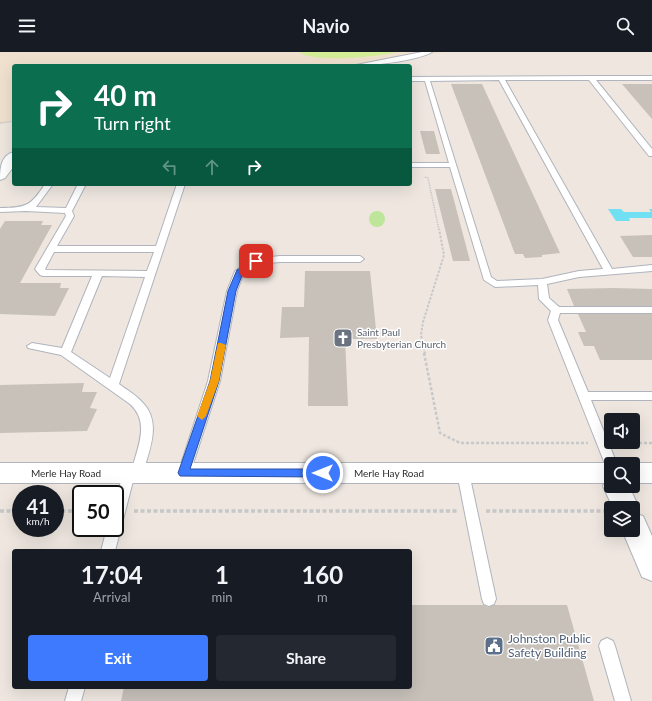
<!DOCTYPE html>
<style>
:root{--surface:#171b24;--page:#242831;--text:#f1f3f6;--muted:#9ea1a6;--accent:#3d7afe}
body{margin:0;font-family:Lato,sans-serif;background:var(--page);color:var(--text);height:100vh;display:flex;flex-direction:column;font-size:15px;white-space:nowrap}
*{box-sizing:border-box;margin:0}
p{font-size:13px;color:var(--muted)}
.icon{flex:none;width:22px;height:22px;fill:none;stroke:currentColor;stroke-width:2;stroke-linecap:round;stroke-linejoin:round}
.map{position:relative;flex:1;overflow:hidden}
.details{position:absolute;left:12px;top:497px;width:400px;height:140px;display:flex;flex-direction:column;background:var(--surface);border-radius:4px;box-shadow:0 4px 16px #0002}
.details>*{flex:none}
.top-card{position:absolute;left:12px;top:12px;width:400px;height:122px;border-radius:4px;box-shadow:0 4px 16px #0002;background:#0b6e4f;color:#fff;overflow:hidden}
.controls{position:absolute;left:604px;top:361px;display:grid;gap:8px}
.controls a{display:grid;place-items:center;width:36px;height:36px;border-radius:4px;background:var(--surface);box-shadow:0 4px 16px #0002;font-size:20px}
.speed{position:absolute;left:12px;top:433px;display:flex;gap:8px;font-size:20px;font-weight:700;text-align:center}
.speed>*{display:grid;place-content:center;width:52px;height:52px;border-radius:50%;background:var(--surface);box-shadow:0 4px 16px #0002;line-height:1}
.speed small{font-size:10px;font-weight:400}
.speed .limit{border:2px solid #111;border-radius:6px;background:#fff;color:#111}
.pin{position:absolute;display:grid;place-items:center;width:34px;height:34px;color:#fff;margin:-17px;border-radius:8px;box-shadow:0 2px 6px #0006}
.me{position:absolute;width:44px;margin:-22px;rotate:270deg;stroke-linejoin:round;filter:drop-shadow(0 0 3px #0008)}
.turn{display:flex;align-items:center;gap:14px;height:84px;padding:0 16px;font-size:18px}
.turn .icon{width:52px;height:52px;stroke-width:2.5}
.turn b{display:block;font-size:28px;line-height:34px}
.lanes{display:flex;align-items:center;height:38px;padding:0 16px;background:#0003;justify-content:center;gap:20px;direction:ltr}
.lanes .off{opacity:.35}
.eta{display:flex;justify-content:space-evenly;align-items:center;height:68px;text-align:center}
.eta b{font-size:24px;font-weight:700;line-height:28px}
.cta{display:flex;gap:8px;margin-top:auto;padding:8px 16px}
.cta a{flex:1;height:46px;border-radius:4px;background:var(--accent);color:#fff;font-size:16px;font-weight:700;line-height:46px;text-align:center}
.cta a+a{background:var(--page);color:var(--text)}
header{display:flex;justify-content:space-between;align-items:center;height:52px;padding:0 16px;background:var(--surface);font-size:18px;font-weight:700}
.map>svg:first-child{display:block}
.education{fill:#f0e1cf}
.green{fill:#bee69b}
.pitch{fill:#d4ed97}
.water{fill:#71e0f2}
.building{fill:#c7c1ba}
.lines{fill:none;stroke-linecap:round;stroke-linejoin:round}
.service-casing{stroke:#afb4bd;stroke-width:2}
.minor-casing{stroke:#afb4bd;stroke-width:2}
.secondary-casing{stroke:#afb4bd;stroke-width:2}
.path-far3{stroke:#c8c8c8;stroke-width:1.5;stroke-dasharray:1.5 1;stroke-linecap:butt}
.path-far2{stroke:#c8c8c8;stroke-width:2;stroke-dasharray:2.5 1.5;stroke-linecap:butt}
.path-far1{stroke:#c8c8c8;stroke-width:2.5;stroke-dasharray:3 2;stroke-linecap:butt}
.path{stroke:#c8c8c8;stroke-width:3.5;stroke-dasharray:4 2.5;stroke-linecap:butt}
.service{fill:#fff;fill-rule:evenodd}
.minor{fill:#fff;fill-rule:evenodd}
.secondary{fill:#fff;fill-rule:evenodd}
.route{fill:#3d7afe;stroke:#284fa5}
.slow{fill:#f59e0b}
.labels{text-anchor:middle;stroke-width:3;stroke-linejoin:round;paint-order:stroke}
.worship-label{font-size:10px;fill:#5b616d;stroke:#fff;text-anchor:start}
.street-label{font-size:10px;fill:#2d2d2d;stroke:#fff}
.near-service-label{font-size:12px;fill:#4e5e75;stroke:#fff;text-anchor:start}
</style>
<header><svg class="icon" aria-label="menu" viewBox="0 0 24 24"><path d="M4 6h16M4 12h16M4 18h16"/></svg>Navio<svg class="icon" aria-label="search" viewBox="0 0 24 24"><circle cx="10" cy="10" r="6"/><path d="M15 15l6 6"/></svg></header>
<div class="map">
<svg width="652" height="649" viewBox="0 0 652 649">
<rect width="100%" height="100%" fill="#eee6df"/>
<!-- education -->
<polygon class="education" points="0,0 446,0 357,14 14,14 14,69 0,72"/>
<!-- green -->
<circle class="green" cx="377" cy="167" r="8"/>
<!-- pitch -->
<g class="pitch">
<path d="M299,0H397C380,5 311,11 299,0Z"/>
<polygon points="24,12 177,12 176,14 22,14"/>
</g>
<!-- water -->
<polygon class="water" points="608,157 621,157 624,160 651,160 649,157 652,157 652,166 629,166 630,169 616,169"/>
<!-- building -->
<g class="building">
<polygon points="451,32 482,32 560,201 542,203 542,205 525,206 523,202 515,202"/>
<polygon points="622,32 652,32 652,67"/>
<polygon points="420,79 434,79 440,102 426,102"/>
<polygon points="435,137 451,137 470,209 453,209"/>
<polygon points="5,169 43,169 41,173 52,173 20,231 61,231 60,236 69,236 55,264 0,262 0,177"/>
<polygon points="652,183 652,205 633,205 620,184"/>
<polygon points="305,219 370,219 377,287 345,287 348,354 308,354 309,285 280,286 282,255 304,255"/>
<polygon points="614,236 652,237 652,254 574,254 567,237"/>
<polygon points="578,262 652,262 652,308 600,308 594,294 584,294 578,280 586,280"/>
<polygon points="84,331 82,340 97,340 90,356 97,357 87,379 0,381 0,333"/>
<polygon points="410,553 484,553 488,555 494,553 567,553 594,649 121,649 124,635 410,635"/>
</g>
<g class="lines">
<defs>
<g id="service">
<path d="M422,0H432C417,9 369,14 351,14Z"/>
<path d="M591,24H652V28H596L652,97V104H649L589,28H505L612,217L652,213V219L579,225L547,232L549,246L559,255H652V261H560L558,268L588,340H652V348H591L617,412H611V417L607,415L605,412L548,268L551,259L539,247L538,233L495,235L484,228L450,115H410V111H449L425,29H410V25ZM499,28L603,217L579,219L542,227L497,229L491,225L430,29Z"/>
<path d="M45,132H53L36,155L66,156L78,132H86L72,159L74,164L57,194H156L177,132H185L119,332C127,338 136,343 143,351C162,371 149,398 143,421L141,425H134L115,499H101L107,476H115V448L125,417H132C138,394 150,370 130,352L61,303L28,296L27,294L32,291L62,296L92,224H43L40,223L35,217L66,164L65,161L26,159L0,160V156C26,156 31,154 45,132ZM54,200H154L147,219L46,218L45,217ZM102,224L145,225L110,326L71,300Z"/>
<polygon points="280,204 360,204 364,207 360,210 280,210 258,212 244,220 237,239 220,329 190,421 188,425 184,426 180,425 178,421 208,329 227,239 235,219 253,207"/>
<polygon points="463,416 467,417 469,421 496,547 494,552 489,554 484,552 482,547 457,421 459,417"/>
<polygon points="607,586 613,589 615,594 631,649 615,649 599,594 601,589"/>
<polygon points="69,635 85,635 81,649 65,649"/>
</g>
<g id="minor">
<path d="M14,100V114L5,126L0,128C0,116 1,103 14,100Z"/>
<polygon points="611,425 611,434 629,434 639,456 636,462 643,464 652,484 652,529 642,525 622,478 633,478 633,456 613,456 603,434 607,427"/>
</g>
<g id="secondary">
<polygon points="0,411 611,411 614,412 611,412 611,431 0,431"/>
<polygon points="633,411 652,411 652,431 633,431 633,412 630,412"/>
</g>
</defs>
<!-- service casing -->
<use href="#service" class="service-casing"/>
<!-- minor casing -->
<use href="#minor" class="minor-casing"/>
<!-- secondary casing -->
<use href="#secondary" class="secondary-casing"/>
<!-- path-far3 -->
<g class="path-far3">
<polyline points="0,71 14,69"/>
<polyline points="425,125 428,126 439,178"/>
</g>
<!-- path-far2 -->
<polyline class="path-far2" points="425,302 421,283 423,270 444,203 439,177"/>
<!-- path-far1 -->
<g class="path-far1">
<polyline points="424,301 440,381 460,391 588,391"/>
<polyline points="619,391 652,391"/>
</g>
<!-- path -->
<g class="path">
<polyline points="0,459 21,459"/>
<polyline points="55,459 81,459"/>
<polyline points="134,459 457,459"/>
<polyline points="486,459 605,459"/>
</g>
<!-- service -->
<use href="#service" class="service"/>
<!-- minor -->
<use href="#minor" class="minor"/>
<!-- secondary -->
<use href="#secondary" class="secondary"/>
</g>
<!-- route -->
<polygon class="route" points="256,207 260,209 243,221 236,239 219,329 190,417 323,417 328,421 323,425 180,424 178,421 210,329 228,239 237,218"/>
<!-- slow -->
<polygon class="slow" points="218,291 221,291 226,293 219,329 206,364 202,368 197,364 210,329"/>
<!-- icons -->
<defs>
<symbol id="church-square" viewBox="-11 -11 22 22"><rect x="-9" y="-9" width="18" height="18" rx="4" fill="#6b7280" stroke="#fff"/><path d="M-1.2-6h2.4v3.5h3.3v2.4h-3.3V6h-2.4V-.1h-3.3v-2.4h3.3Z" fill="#fff"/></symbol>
<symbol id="civic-square" viewBox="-11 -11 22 22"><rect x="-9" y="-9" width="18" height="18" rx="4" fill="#5c6f8a" stroke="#fff"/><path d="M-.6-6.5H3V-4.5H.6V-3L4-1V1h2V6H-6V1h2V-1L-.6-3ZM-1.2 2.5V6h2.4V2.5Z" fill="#fff"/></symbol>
</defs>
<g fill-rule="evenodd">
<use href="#church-square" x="332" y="275" width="22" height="22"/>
<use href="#civic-square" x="483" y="583" width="22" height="22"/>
</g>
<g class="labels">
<!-- worship labels -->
<g class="worship-label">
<text x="357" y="284">Saint Paul<tspan x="357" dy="12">Presbyterian Church</tspan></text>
</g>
<!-- street labels -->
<g class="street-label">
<text x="66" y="425">Merle Hay Road</text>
<text x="389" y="425">Merle Hay Road</text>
</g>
<!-- near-service labels -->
<g class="near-service-label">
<text x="508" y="591">Johnston Public<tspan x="508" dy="14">Safety Building</tspan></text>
</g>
</g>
</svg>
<div class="controls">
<a><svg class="icon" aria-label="sound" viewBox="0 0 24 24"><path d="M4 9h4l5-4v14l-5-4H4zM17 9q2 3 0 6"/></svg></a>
<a><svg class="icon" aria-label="search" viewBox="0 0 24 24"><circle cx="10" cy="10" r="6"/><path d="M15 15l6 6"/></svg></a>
<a><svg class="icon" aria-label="layers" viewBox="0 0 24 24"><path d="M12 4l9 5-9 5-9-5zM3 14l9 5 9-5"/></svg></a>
</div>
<div class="speed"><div>41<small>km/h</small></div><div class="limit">50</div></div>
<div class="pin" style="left:256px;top:209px;background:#d93025"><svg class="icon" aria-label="arrive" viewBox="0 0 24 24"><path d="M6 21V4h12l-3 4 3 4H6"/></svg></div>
<svg class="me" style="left:323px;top:421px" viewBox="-20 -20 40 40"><circle r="17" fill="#3d7afe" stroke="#fff" stroke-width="3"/><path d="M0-11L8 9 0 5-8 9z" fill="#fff"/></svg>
<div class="top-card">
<div class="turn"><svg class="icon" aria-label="right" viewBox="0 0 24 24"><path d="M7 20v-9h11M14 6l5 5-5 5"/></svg><div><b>40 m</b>Turn right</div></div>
<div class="lanes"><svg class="icon off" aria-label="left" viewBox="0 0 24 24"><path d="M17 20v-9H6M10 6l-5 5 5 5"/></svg><svg class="icon off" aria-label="ahead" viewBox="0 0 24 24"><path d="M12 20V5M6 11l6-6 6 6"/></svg><svg class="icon" aria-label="right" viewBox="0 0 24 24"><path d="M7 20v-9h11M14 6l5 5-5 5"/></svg></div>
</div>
<section class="details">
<div class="eta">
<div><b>17:04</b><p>Arrival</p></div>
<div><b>1</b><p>min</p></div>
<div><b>160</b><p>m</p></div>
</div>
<div class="cta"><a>Exit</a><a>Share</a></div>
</section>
</div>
